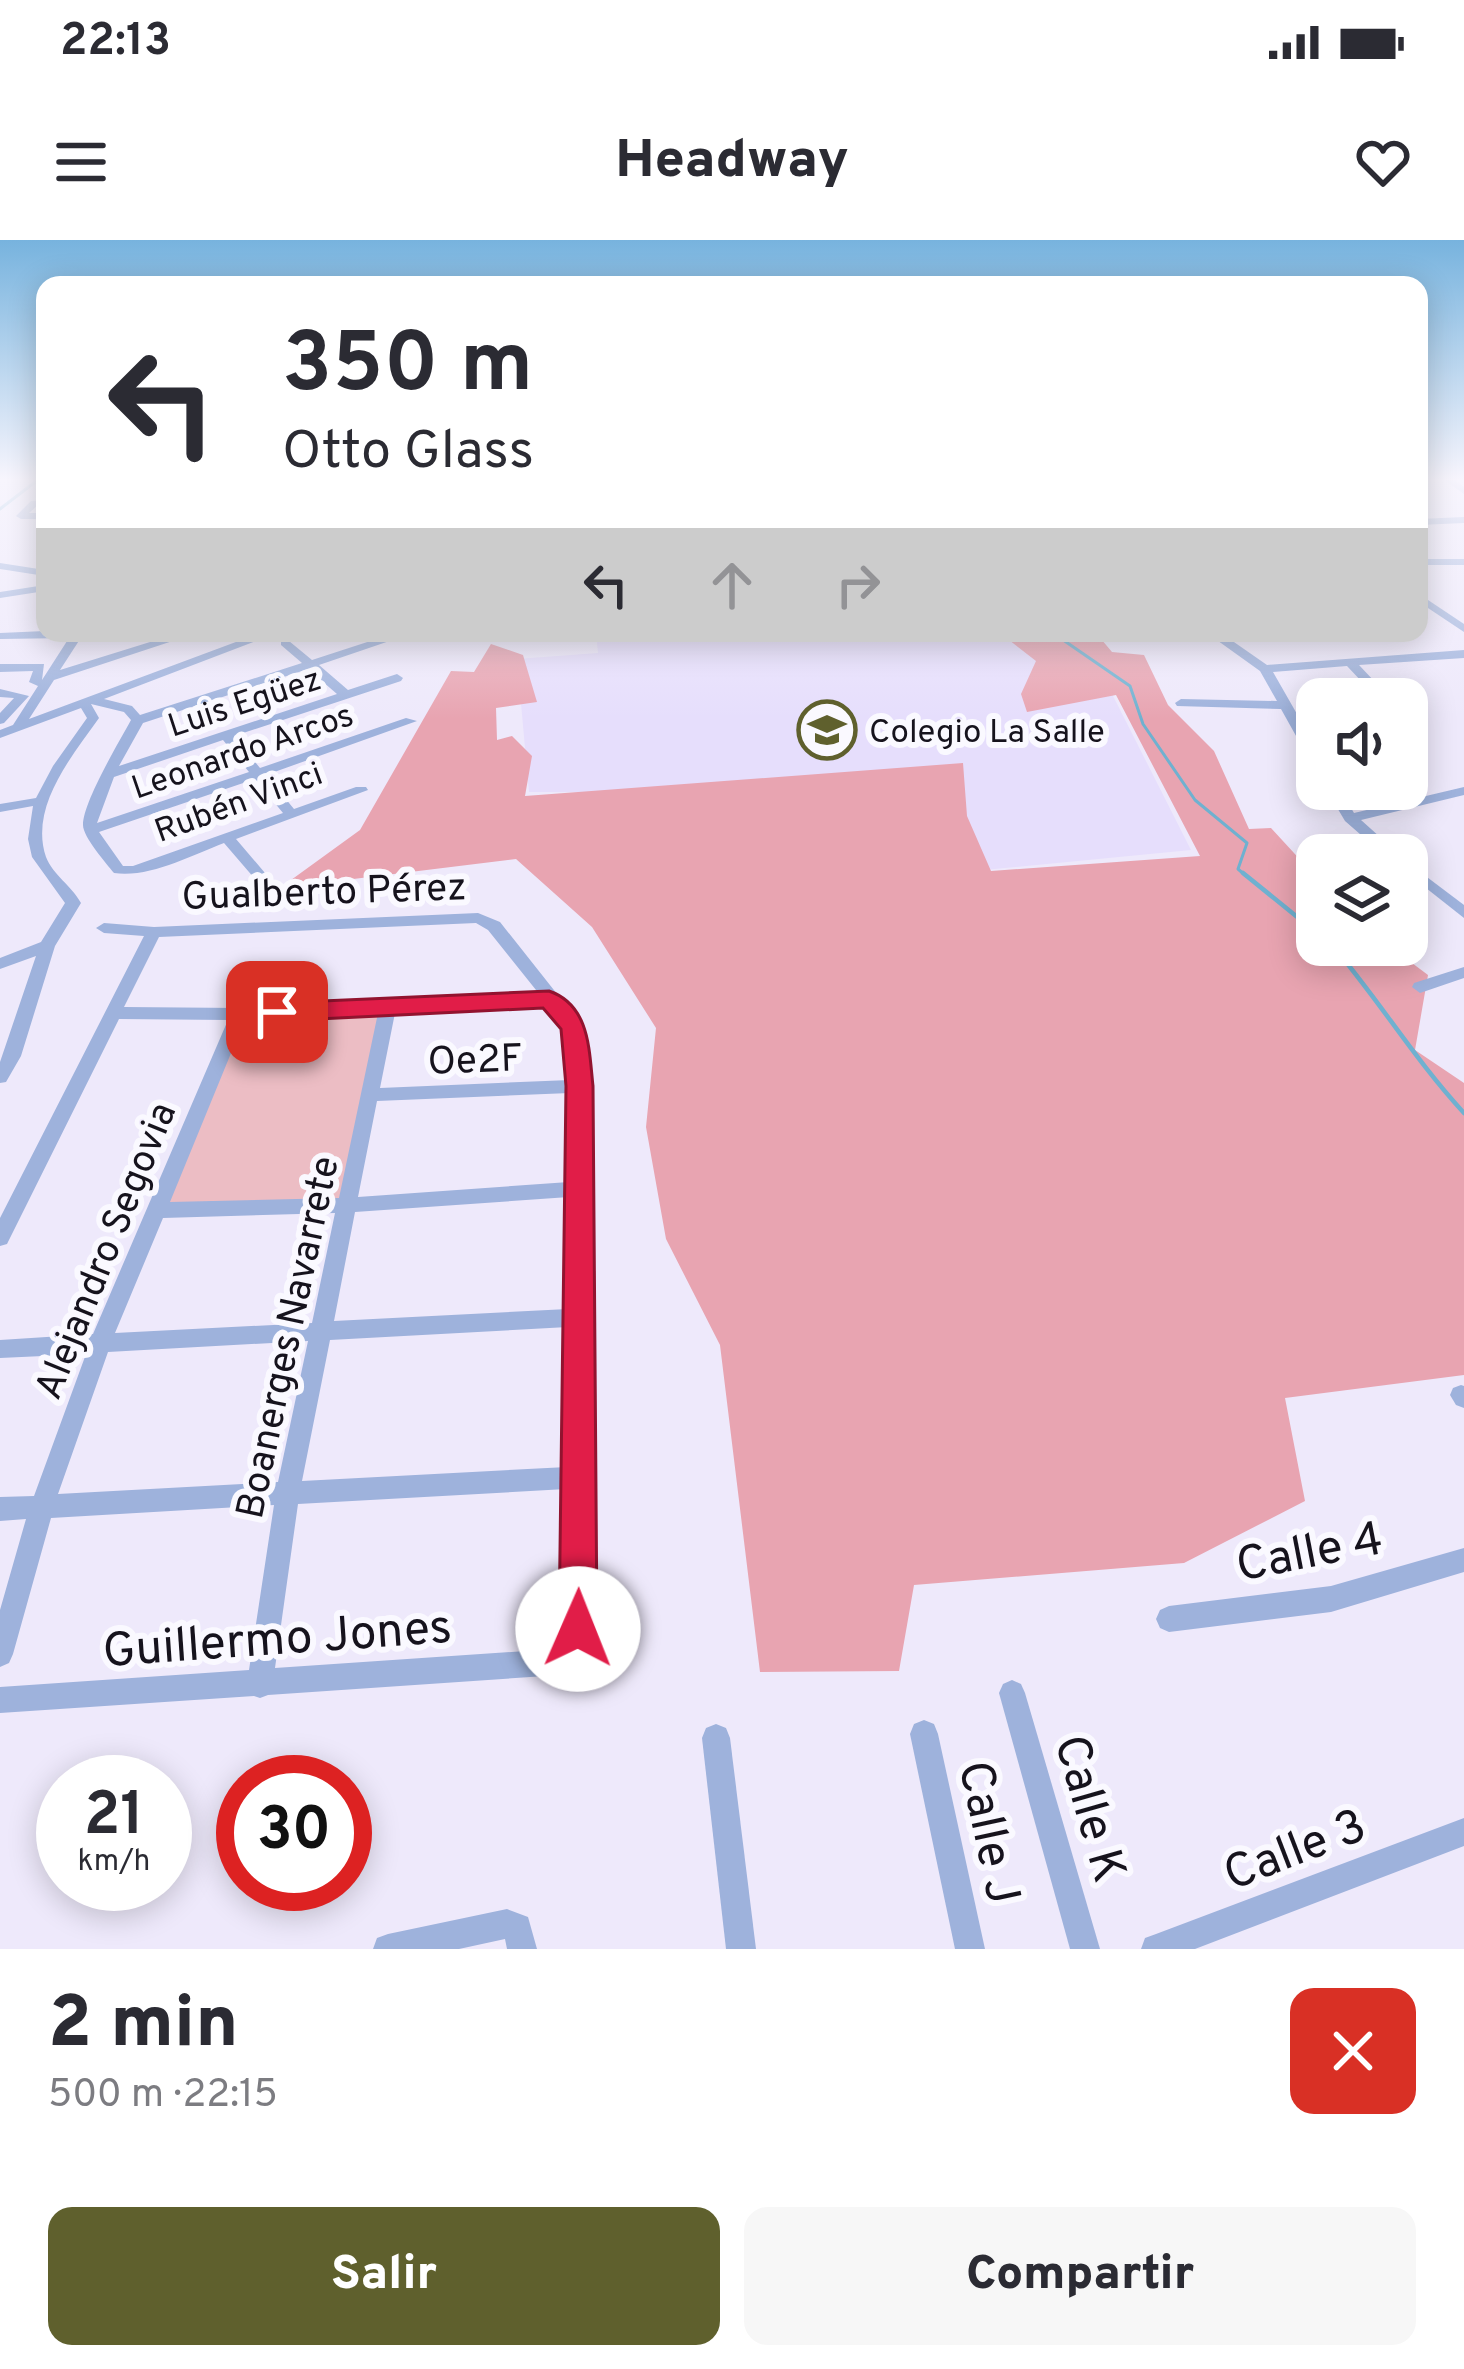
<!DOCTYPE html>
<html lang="es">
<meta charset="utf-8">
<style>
:root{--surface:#fff;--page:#f7f7f7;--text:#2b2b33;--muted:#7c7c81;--accent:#5f602d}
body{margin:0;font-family:Overpass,sans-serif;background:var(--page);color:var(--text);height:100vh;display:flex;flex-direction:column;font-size:45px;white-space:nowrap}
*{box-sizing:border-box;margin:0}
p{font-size:39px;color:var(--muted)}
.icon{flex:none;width:66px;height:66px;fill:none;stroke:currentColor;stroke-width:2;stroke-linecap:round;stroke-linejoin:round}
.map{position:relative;height:1709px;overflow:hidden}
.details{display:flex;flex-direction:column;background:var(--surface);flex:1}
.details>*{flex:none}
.hud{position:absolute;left:36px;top:36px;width:1392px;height:366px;border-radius:24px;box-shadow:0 6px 30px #0003;background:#fff;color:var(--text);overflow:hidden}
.controls{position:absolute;left:1296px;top:438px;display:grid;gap:24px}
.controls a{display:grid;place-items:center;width:132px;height:132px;border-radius:24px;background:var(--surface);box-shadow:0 6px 30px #0003;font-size:60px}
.speed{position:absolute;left:36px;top:1515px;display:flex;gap:24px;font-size:60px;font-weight:700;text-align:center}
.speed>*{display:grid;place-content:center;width:156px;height:156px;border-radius:50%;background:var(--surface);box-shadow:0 6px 30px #0003;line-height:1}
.speed small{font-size:30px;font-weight:400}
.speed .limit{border:18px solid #d22;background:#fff;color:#111}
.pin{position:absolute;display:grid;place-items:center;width:102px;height:102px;color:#fff;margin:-51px;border-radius:24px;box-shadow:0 6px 18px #0006}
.me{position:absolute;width:132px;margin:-66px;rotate:1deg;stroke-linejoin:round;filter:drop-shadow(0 0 9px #0008)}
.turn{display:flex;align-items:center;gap:42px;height:252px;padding:0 48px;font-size:54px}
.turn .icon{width:156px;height:156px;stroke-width:2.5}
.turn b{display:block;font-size:84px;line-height:102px}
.lanes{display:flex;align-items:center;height:114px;padding:0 48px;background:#0003;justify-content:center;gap:60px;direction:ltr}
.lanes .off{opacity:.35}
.round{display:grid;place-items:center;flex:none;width:126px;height:126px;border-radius:24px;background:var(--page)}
.head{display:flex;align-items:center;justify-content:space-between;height:204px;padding:0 48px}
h1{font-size:72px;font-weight:800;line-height:90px}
.action{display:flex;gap:24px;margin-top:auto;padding:24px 48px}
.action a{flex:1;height:138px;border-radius:24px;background:var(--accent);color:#fff;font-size:48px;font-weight:800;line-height:138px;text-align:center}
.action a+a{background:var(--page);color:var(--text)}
.status{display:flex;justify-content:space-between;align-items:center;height:84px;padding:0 60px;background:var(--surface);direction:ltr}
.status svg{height:33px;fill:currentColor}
header{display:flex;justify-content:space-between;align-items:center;height:156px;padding:0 48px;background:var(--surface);font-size:54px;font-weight:800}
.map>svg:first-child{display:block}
.built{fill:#e6defc}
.green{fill:#ecbdc4}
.forest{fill:#e8a4b1}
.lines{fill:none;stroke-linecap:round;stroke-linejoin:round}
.stream-far1{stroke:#6fb1d0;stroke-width:3}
.stream{stroke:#6fb1d0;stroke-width:4.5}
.minor{fill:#9eb2dc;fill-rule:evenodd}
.route{fill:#e11d48;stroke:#92132f;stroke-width:3}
.labels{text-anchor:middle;stroke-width:12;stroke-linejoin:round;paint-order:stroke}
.far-street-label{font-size:33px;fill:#16131d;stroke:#faf9ff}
.far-poi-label{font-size:33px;fill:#16131d;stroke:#faf9ff;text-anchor:start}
.street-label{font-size:39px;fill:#16131d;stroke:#faf9ff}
.near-street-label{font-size:48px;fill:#16131d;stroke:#faf9ff}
</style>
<div class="status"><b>22:13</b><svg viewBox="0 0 49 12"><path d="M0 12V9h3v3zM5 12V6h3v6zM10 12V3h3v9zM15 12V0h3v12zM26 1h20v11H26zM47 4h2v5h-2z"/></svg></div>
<header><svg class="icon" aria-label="menu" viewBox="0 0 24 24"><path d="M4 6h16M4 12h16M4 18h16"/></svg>Headway<svg class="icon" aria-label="heart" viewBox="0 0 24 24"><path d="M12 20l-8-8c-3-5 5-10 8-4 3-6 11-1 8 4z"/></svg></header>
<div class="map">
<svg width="1464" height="1709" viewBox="0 0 1464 1709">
<rect width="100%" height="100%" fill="#eee9fb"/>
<!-- built -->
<polygon class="built" points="596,393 1035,393 1108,446 1191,610 953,633 654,552 529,552 517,419 598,413"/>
<!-- green -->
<polygon class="green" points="382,768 350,965 160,970 239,774"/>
<!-- forest -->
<polygon class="forest" points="1000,393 1096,393 1112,412 1144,415 1168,465 1214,511 1249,589 1271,588 1317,638 1317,705 1388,705 1428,735 1415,810 1464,843 1464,1135 1285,1158 1305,1261 1184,1323 914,1345 899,1431 760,1432 720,1105 666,999 646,887 656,788 592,687 516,619 280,648 360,590 451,431 474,432 491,404 523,415 537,462 496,468 497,500 512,496 532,516 525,556 963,523 967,576 991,631 1200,616 1116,455 1027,472 1021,454 1036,421"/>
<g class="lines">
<!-- stream-far1 -->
<g class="stream-far1">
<polyline points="0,269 39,239"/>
<polyline points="1053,393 1130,446 1143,484 1195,560 1247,603 1238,629 1246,636"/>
</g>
<!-- stream -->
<g class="stream">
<polyline points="1243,633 1317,693"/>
<path d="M1332,705C1379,760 1415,820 1464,873"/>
</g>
<!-- minor -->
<g class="minor">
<polygon points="1443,239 1453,239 1464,247 1464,254"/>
<polygon points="45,260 45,266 37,266 29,273 45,273 45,279 21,279 16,276 31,261"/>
<polygon points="1464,277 1464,283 1419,285 1419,279"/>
<rect x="1419" y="319" width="45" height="6"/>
<polygon points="0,323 45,330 45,336 0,329"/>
<polygon points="45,345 45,351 0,358 0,352"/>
<polygon points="1419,354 1464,384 1464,392 1419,362"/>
<path d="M45,391L84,393L60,430L179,393H197L54,440L29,479L260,393H277L104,459L132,466L140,475L302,423L281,405V401H289L312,420L395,393H413L319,425L348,450L397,434L403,438L401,441L234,496L260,528L406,478L417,481L266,535L294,569L356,547H366L368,550L236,599L265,633V639H255L224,603C190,616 150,638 114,633C106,623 83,597 83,585C83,562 119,502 131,480L124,472L91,464L99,478C72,516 29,567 46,617C53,635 72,646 81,663L55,706L21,816L6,842L0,843V822L36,716L0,729V718L41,702L65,663L32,617L28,599L33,566L0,572V564L36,558L53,526L87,478L81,468L0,498V490L13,485L38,446L29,442L33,431L0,432V424H44L42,440L69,398L0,399V393ZM308,429L337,454L119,526L143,483ZM223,500L249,532L97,583L114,537ZM255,539L283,573L133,626H123L99,592Z"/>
<polygon points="1207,393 1221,393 1267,425 1464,410 1464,418 1359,425 1391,459 1378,459 1347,426 1273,432 1317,509 1317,525 1310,521 1281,469 1177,466 1175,463 1181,459 1277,461 1260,431"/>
<polygon points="0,449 29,456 4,483 0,484 0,473 14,458 0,457"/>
<polygon points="1464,547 1464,555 1361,580 1400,615 1384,615 1345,581 1326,549 1340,549 1354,573"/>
<polygon points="1407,622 1464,665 1464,678 1407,633"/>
<path d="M478,673L500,682L580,783L588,846L591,1389L584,1415L569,1431L560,1435L268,1455L260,1458L254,1456L0,1473V1447L249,1430L274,1265L51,1278L13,1414L9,1423L0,1427V1370L26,1279L0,1281V1257L34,1256L86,1114L0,1118V1100L93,1094L228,780L119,779L7,1004L0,1006V978L144,696L104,693L96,688L104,683L154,687ZM476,683L488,690L540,755L239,768L124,767L159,697ZM548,766L566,788L570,840L380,848L395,773ZM378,773L339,958L170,962L245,779ZM570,853L569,942L358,957L377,861ZM569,957L568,1069L334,1081L355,972ZM335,973L312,1083L115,1093L163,978ZM568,1087L567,1227L302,1241L330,1100ZM308,1101L278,1242L58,1254L108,1112ZM566,1249L565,1389L563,1400L554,1409L275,1428L298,1264Z"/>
<polygon points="1464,727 1464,738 1420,753 1412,747 1414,743"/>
<polygon points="1461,1145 1464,1146 1464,1168 1456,1165 1450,1155 1453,1148"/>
<polygon points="1464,1308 1464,1332 1331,1372 1169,1392 1160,1388 1156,1379 1160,1370 1169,1366 1331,1346"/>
<polygon points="1012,1440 1021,1444 1025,1453 1100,1709 1070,1709 999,1453 1003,1444"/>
<polygon points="924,1480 934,1484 938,1494 985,1709 955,1709 910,1494 914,1484"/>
<polygon points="716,1484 726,1488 730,1498 756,1709 726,1709 702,1498 706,1488"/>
<polygon points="1464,1578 1464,1606 1195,1709 1141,1709 1145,1698 1156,1694"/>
<polygon points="507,1669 528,1677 537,1709 507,1709 505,1699 459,1709 373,1709 377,1698 388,1694"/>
</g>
</g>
<!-- sky -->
<linearGradient id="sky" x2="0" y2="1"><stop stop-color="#77b3de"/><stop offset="0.5" stop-color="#f7f5fd"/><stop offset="1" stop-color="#f7f5fd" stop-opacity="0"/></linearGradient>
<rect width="1464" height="479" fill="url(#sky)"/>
<!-- route -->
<path class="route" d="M549,751C590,765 589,810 593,846L597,1389L592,1403L578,1408L564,1403L559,1389L566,846L561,789L543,768L277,781L264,772L277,763Z"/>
<!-- icons -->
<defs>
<symbol id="school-ring" viewBox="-11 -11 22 22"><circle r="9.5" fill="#faf9ff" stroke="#5f602d" stroke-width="1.5"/><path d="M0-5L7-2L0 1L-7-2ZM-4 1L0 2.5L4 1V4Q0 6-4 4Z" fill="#5f602d"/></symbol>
</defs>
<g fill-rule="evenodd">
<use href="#school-ring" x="794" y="457" width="66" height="66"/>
</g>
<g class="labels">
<!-- far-street labels -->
<g class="far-street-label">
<text transform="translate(244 461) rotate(-18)" y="12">Luis Egüez</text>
<text transform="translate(242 510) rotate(-19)" y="12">Leonardo Arcos</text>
<text transform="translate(238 561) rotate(-20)" y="12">Rubén Vinci</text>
</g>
<!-- far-poi labels -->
<g class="far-poi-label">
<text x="869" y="502">Colegio La Salle</text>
</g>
<!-- street labels -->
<g class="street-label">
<text transform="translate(324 650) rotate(-2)" y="14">Gualberto Pérez</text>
<text transform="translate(475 818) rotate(-2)" y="14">Oe2F</text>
<text transform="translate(104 1010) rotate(-68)" y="14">Alejandro Segovia</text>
<text transform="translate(286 1097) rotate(-78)" y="14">Boanerges Navarrete</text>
</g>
<!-- near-street labels -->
<g class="near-street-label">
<text transform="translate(1309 1310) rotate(-11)" y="17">Calle 4</text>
<text transform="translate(277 1397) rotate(-4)" y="17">Guillermo Jones</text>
<text transform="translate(1092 1568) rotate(74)" y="17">Calle K</text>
<text transform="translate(991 1592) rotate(78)" y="17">Calle J</text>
<text transform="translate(1294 1608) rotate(-21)" y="17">Calle 3</text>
</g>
</g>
</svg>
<div class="controls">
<a><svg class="icon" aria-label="sound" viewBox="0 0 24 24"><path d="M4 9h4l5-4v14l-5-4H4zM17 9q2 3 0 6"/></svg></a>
<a><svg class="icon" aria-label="layers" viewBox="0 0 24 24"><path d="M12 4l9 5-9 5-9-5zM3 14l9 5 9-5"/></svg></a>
</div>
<div class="speed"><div>21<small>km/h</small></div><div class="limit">30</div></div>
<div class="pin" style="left:277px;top:772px;background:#d93025"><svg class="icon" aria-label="arrive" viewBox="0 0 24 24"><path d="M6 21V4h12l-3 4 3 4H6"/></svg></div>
<svg class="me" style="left:578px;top:1389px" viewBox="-20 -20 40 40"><circle r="19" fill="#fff"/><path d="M0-13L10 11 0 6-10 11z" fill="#e11d48"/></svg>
<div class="hud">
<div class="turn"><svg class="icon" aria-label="left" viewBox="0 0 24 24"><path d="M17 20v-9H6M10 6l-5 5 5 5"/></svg><div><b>350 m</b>Otto Glass</div></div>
<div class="lanes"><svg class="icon" aria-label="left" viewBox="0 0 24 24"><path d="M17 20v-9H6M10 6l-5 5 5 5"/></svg><svg class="icon off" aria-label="ahead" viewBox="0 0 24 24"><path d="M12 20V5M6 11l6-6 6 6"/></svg><svg class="icon off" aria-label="right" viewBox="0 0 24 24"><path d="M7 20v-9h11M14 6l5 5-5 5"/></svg></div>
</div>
</div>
<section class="details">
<div class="head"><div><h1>2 min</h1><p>500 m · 22:15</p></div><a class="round" style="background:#d93025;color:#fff"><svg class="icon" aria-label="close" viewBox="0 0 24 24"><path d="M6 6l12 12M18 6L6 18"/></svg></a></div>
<div class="action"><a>Salir</a><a>Compartir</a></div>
</section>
